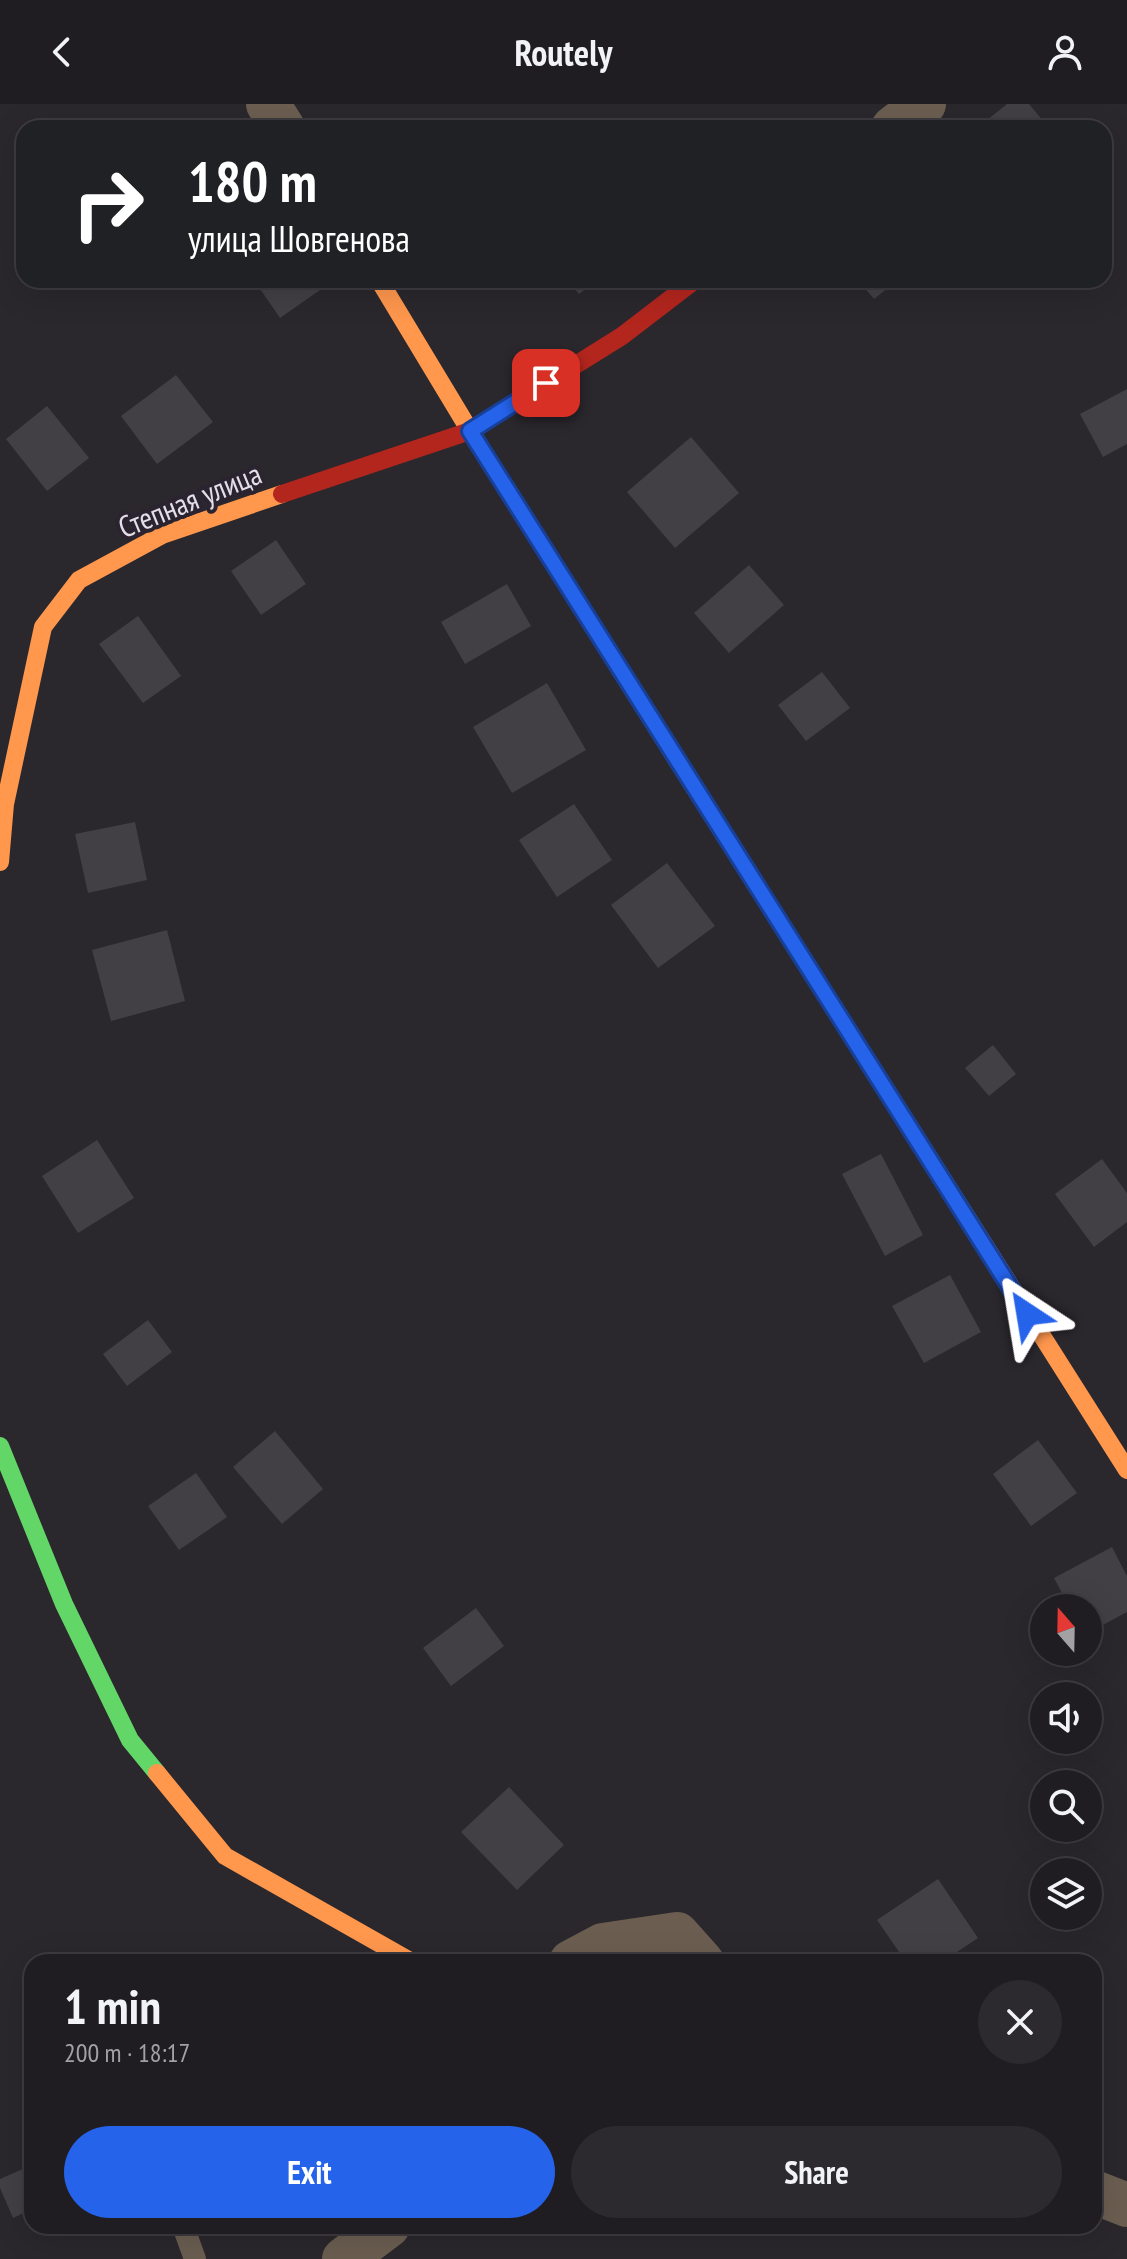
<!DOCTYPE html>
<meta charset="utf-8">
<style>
:root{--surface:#201d22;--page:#2d2a2f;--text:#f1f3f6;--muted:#a2a2a5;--line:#3d3b40;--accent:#2563eb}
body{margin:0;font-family:"PT Sans Narrow",sans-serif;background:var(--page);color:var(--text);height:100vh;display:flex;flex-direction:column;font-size:30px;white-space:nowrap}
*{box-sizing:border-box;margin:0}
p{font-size:26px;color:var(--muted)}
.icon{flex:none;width:44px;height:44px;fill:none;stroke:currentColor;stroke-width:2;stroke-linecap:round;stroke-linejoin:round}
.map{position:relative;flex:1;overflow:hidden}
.details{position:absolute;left:24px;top:1850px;width:1078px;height:280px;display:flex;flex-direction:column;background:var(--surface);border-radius:24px;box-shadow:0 8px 32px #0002,0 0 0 2px var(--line)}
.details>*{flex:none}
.top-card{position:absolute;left:16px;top:16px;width:1096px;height:168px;border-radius:24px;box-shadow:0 8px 32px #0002,0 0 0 2px var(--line);background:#202124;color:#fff;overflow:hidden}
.needle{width:52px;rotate:340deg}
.buttons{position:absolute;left:1030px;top:1490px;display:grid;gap:16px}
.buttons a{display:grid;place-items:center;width:72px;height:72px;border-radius:50%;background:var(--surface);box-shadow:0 8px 32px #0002,0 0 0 2px var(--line);font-size:40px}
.pin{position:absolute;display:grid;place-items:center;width:68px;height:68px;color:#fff;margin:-34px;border-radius:16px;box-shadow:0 4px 12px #0006}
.me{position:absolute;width:88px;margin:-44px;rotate:327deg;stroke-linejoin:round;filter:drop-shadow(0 0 6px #0008)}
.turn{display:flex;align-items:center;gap:28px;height:168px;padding:0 40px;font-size:36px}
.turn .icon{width:104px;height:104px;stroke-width:2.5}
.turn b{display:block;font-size:56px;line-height:68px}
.round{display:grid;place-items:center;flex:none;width:84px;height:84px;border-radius:42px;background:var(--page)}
.summary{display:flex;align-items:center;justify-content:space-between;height:136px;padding:0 40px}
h1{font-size:48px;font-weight:800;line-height:60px}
.cta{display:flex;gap:16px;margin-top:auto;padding:16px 40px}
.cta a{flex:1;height:92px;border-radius:48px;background:var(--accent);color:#fff;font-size:32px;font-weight:800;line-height:92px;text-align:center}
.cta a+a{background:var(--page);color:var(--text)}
header{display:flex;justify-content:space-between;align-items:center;height:104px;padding:0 40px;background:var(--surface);font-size:36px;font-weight:800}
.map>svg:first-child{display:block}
.building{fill:#423f45}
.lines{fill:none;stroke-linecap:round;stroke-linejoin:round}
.lane{stroke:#6b5e51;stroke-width:22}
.street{stroke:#6b5e51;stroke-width:44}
.fast{stroke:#63d668;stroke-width:18}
.slow{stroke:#ff974d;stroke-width:18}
.jam{stroke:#b3261e;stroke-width:18}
.route-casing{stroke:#184099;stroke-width:20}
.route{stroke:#2563eb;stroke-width:14}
.labels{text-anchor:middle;stroke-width:8;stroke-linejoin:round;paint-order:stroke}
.street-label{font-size:30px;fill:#e3dee7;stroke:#2b2430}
</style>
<header><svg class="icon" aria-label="back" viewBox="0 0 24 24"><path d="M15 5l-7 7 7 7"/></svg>Routely<svg class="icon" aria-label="person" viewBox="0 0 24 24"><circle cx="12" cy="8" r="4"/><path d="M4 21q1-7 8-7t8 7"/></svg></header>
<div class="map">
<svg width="1127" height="2155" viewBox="0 0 1127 2155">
<rect width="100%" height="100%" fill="#2a272d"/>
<!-- building -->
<g class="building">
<polygon points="1007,0 1029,0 1049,24 986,24 982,20"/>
<polygon points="254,176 314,176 320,186 280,214"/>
<polygon points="568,176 597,176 579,190"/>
<polygon points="858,176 898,176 874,195"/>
<polygon points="176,271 213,318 157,360 121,312"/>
<polygon points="1127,285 1127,340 1103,353 1080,310"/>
<polygon points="47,302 89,354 47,387 6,335"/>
<polygon points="691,333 739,389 675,444 627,388"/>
<polygon points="276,436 306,480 261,511 231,467"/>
<polygon points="749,461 784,501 729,549 694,509"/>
<polygon points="507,480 531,522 465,560 441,518"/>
<polygon points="138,512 181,572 143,599 99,540"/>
<polygon points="822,568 850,604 806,637 778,601"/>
<polygon points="547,579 586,646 512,689 473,623"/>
<polygon points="574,700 612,756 557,793 519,736"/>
<polygon points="135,718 147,776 88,789 75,730"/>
<polygon points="667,759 715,822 658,864 611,801"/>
<polygon points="167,826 185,897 111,917 92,846"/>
<polygon points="993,941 1016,970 989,992 965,964"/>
<polygon points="97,1036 134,1094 78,1129 42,1072"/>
<polygon points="881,1050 923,1131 885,1152 842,1070"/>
<polygon points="1102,1055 1127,1089 1127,1118 1094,1143 1055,1090"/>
<polygon points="950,1171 981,1228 924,1259 892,1202"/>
<polygon points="148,1216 172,1248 127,1282 103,1250"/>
<polygon points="275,1327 323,1385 282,1420 233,1363"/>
<polygon points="1038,1336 1077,1389 1031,1422 993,1370"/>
<polygon points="196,1369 227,1413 179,1446 148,1402"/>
<polygon points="1112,1443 1127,1472 1127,1508 1088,1529 1088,1504 1070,1504 1054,1474"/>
<polygon points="476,1504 504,1542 451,1582 423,1544"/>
<polygon points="509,1683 564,1741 517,1786 461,1728"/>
<polygon points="938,1775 978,1834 942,1858 906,1858 877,1816"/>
<polygon points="32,2061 32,2105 13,2114 0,2084 0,2075"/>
</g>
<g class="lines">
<!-- lane -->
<polyline class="lane" points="183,2122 195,2155"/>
<!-- street -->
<g class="street">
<polyline points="268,0 283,24"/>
<polyline points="893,24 924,0"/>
<polyline points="571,1858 603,1841 677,1830 702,1858"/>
<polyline points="1094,2088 1127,2101"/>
<polyline points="344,2155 388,2122"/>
</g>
<!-- fast -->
<g class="fast">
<polyline points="675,653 975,1126"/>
<polyline points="0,1342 64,1500 130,1636 157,1669"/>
</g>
<!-- slow -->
<g class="slow">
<polyline points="379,176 470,327 675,653"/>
<polyline points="0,758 5,700 43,523 79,476 162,431 282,390"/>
<polyline points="975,1126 1127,1366"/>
<polyline points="157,1669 225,1752 412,1858"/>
</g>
<!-- jam -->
<polyline class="jam" points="282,390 470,327 622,232 695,176"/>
</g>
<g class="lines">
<defs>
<polyline id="route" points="546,279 470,327 1027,1210"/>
</defs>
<!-- route casing -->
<use href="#route" class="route-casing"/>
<!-- route -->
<use href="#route" class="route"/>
</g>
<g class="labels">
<!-- street labels -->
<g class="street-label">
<text transform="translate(190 397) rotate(-22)" y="10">Степная улица</text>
</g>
</g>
</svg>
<div class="buttons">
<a><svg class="needle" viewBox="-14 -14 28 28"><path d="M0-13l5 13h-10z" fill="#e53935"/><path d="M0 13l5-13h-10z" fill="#a2a2a5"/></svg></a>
<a><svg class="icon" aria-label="sound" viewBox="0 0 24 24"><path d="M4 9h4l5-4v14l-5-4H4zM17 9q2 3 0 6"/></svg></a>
<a><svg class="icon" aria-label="search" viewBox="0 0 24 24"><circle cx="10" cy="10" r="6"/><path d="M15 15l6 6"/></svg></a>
<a><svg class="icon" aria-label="layers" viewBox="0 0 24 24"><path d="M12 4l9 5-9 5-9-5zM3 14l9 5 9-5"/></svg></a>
</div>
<div class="pin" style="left:546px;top:279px;background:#d93025"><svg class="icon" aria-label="arrive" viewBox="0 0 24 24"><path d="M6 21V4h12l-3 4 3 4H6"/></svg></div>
<svg class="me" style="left:1027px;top:1210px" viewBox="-20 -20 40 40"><path d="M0-17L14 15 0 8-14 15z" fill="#2563eb" stroke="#fff" stroke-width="4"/></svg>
<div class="top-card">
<div class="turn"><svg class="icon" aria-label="right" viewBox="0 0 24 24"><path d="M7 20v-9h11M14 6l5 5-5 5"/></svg><div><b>180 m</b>улица Шовгенова</div></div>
</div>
<section class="details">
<div class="summary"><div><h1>1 min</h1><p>200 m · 18:17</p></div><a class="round"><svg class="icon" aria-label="close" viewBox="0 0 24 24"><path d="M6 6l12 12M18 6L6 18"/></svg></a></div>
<div class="cta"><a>Exit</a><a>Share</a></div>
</section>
</div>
